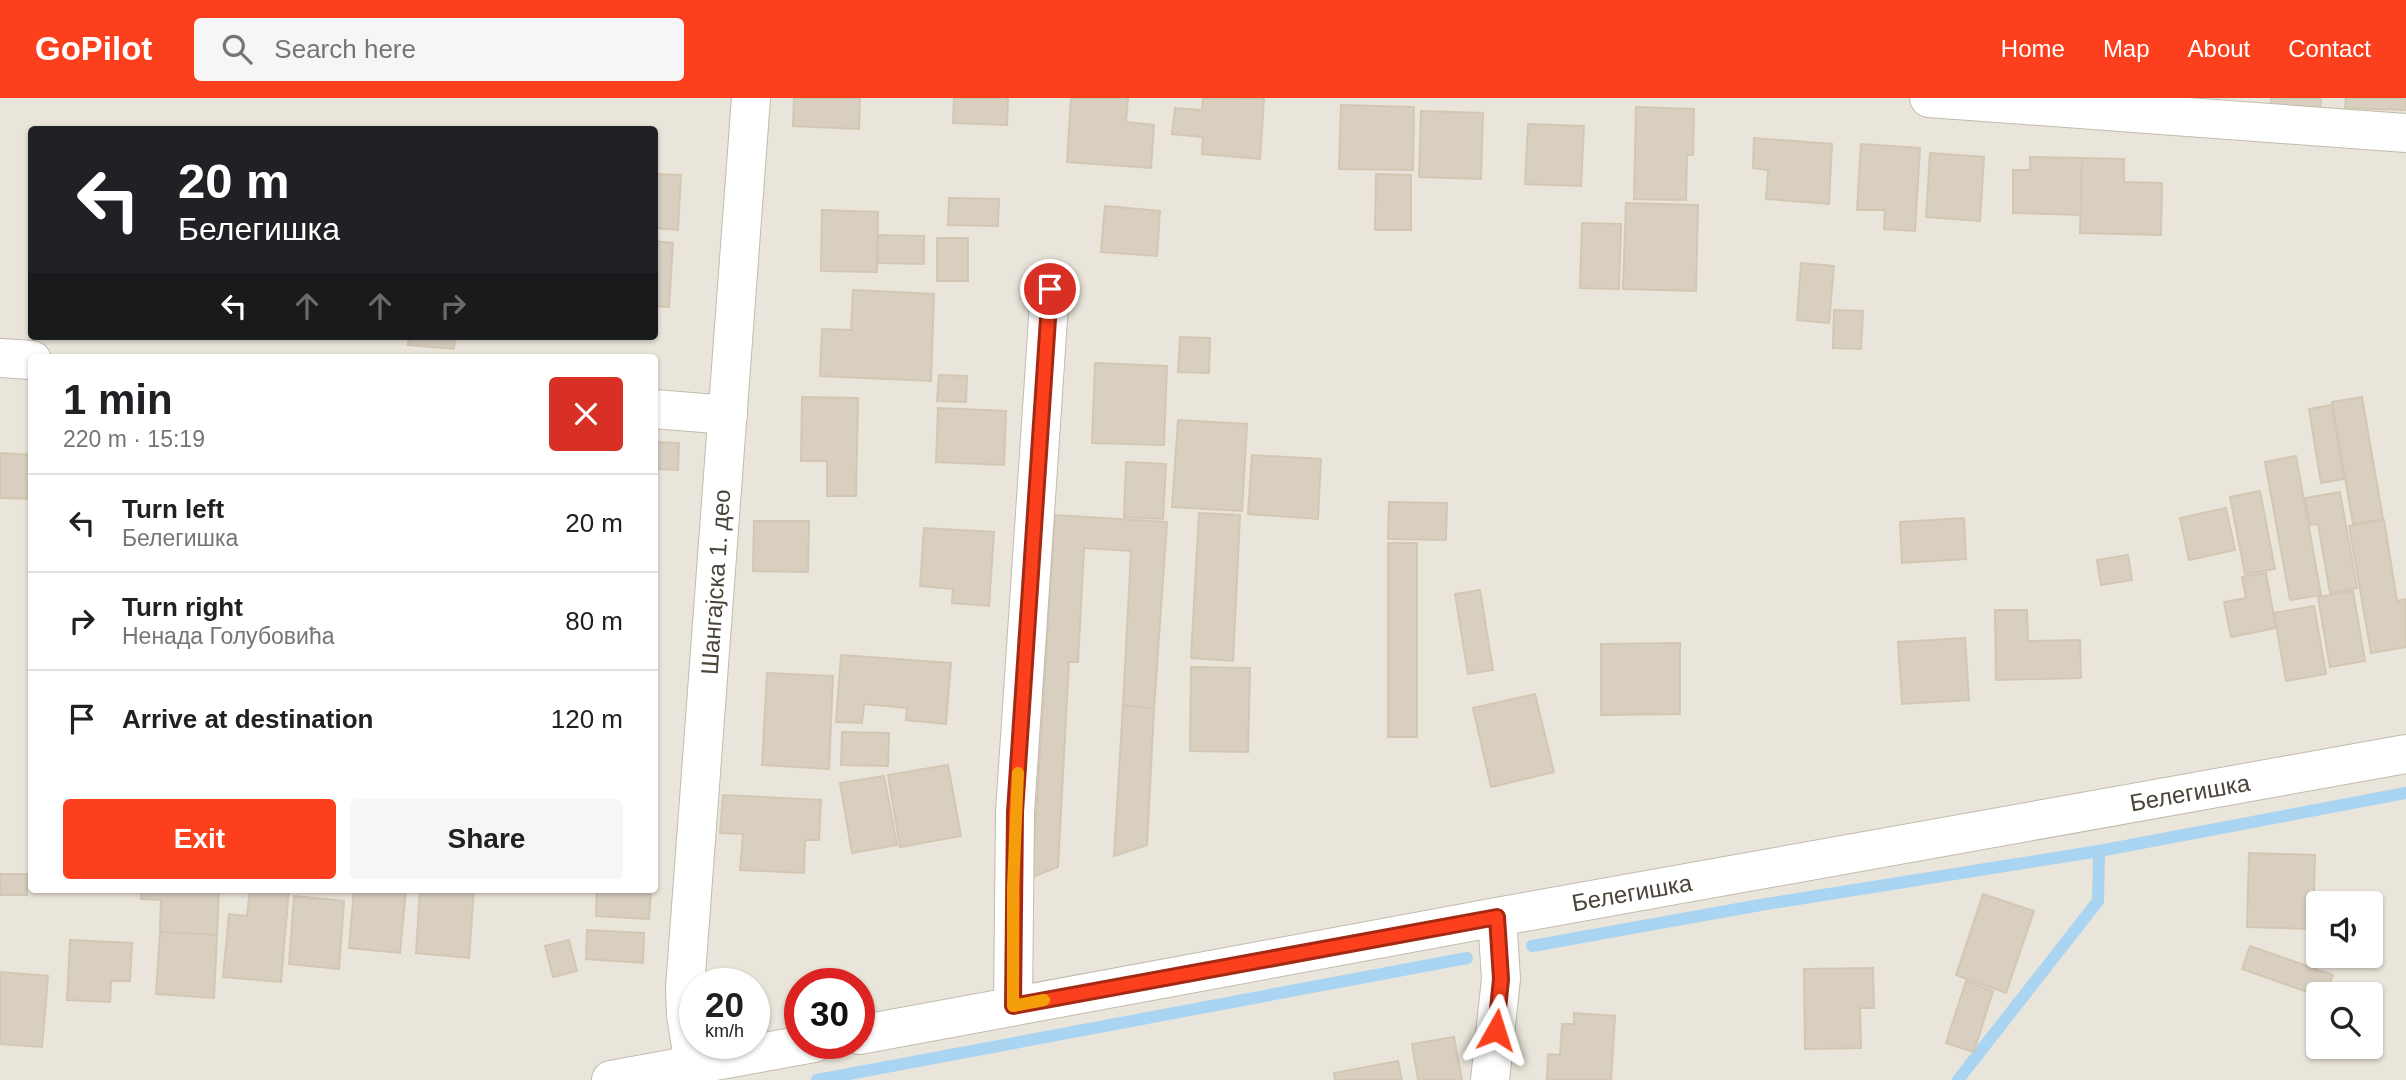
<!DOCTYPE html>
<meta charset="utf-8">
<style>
:root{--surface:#fff;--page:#f6f6f6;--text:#202124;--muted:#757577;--line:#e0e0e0;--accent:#fc3f1d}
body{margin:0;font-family:Arial,sans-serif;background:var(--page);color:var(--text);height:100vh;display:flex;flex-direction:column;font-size:26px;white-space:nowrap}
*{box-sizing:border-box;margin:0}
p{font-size:23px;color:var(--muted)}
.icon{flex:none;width:38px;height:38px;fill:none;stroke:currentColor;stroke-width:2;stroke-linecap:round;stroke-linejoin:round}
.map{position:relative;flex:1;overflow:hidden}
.sheet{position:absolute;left:28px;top:256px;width:630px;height:539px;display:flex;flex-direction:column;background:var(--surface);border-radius:7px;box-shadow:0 2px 5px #0004}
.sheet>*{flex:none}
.hud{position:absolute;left:28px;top:28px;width:630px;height:214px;border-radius:7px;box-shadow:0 2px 5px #0004;background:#202124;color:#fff;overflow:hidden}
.fabs{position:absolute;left:2306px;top:793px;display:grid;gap:14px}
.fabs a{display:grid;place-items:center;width:77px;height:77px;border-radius:7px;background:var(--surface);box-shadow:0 2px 5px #0004;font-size:35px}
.speed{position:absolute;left:679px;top:870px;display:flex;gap:14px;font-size:35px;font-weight:700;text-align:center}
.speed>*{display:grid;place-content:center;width:91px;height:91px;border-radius:50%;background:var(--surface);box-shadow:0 2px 5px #0004;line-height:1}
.speed small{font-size:18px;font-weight:400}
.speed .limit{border:10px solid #d22;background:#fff;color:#111}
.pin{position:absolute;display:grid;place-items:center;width:60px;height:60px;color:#fff;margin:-30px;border:4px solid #fff;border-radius:50%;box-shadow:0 2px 7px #0007}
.me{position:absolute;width:77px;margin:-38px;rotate:6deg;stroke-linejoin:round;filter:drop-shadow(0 0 5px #0008)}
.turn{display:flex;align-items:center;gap:24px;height:147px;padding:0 35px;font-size:32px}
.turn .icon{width:91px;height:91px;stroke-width:2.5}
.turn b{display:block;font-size:49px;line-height:60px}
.lanes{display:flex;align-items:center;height:66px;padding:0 35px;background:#0003;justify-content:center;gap:35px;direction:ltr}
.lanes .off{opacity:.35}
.round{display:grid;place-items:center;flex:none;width:74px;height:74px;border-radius:7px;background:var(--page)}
.headline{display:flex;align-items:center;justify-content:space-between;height:119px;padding:0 35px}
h1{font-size:42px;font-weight:700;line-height:52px}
.cta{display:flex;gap:14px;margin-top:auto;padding:14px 35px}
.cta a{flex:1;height:80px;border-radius:7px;background:var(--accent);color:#fff;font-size:28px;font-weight:700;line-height:80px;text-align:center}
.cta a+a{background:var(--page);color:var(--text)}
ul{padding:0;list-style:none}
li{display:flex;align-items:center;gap:21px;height:98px;padding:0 35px;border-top:2px solid var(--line)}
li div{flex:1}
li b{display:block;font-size:26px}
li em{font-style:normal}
header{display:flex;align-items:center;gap:42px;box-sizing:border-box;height:98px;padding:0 35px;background:var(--accent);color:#fff}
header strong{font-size:33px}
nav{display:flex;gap:38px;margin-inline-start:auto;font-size:24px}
.search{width:490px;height:63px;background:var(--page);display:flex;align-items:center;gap:18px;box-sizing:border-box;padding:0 24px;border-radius:7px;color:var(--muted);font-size:26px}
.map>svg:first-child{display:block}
.residential{fill:#eae5da;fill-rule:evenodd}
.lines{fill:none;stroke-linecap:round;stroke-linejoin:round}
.stream{stroke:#a9d4f2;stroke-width:12}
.building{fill:#d8cfc1;stroke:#d3c7b4;stroke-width:2}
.minor-casing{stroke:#c2bbae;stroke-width:40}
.minor{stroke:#fff;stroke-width:38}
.route-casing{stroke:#a42913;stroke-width:18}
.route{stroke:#fc3f1d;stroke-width:12}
.slow{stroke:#f59e0b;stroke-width:12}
.labels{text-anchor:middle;stroke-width:5;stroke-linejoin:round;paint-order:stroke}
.street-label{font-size:24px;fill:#4b4439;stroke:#fff}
</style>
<header>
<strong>GoPilot</strong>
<div class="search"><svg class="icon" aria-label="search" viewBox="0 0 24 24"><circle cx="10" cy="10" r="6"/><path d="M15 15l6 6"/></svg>Search here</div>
<nav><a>Home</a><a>Map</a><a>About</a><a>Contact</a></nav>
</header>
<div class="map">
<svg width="2406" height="982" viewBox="0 0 2406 982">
<rect width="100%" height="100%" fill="#f6f3ec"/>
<!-- residential -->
<path class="residential" d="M0,0H2406V982H0ZM32,32H654V238H32ZM32,259H654V791H32ZM2319,805H2371V858H2319ZM695,886H754V945H695ZM800,886H859V945H800ZM2319,896H2371V948H2319Z"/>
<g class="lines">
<!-- stream -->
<g class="stream">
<polyline points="1532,848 1766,806 2099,753 2406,695"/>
<polyline points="817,982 1467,860"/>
<polyline points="1958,982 2098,803 2099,753"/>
</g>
</g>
<!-- building -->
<g class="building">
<polygon points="794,0 860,0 859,31 793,28"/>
<polygon points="954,0 1008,0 1007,27 953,25"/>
<polygon points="1071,0 1128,0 1126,24 1154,27 1151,70 1067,64"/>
<polygon points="1203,0 1264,1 1260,61 1202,56 1203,39 1172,36 1175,10 1202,12"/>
<polygon points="2271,0 2321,0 2320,16 2271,14"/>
<polygon points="2346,0 2406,0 2406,12 2345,10"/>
<polygon points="1341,7 1414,9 1413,72 1339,71"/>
<polygon points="1636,9 1694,11 1693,57 1687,57 1686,102 1634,101"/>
<polygon points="1421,13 1483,15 1481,81 1419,79"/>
<polygon points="1528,26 1584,28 1581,88 1525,86"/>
<polygon points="1754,40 1832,46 1829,106 1766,101 1768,72 1753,70"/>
<polygon points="1861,46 1920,50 1915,133 1884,131 1885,112 1857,112"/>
<polygon points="1930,55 1984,59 1980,123 1926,119"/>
<polygon points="2030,59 2082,60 2081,117 2013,115 2013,72 2030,72"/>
<polygon points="2082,60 2124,61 2124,84 2162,85 2161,137 2080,135"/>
<polygon points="654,76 681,77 678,132 654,130"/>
<polygon points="1376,76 1411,77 1411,132 1375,132"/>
<polygon points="949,100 999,101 998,128 948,127"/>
<polygon points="1626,105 1698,107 1696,193 1623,191"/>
<polygon points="1105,108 1160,113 1157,158 1101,154"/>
<polygon points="822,112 878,114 877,174 821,173"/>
<polygon points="1582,125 1621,126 1619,191 1580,190"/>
<polygon points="878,137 924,138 924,166 878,165"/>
<rect x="937" y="140" width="31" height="43"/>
<polygon points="654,143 673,145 669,209 654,208"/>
<polygon points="1801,165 1834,168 1829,225 1797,222"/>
<polygon points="853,192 934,196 931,283 820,278 822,231 851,232"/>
<polygon points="1834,212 1863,213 1861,251 1833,250"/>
<polygon points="409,238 455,238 454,251 408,247"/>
<polygon points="1180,239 1210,240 1209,275 1178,274"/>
<polygon points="1095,265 1167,268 1164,347 1092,345"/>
<polygon points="939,277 967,278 966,304 937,303"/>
<polygon points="802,299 858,300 856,398 827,398 827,363 801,363"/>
<polygon points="2362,299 2383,421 2353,426 2332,304"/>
<polygon points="2332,307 2344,381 2321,385 2309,311"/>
<polygon points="938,310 1006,313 1004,367 936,364"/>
<polygon points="1178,322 1247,326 1242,413 1172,409"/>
<polygon points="654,344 679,345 678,372 655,371 654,379"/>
<polygon points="0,355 32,357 32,401 0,400"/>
<polygon points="1252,357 1321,361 1318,421 1248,416"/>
<polygon points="2296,358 2321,497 2290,502 2265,364"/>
<polygon points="1126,364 1166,366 1163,421 1124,419"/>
<polygon points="2260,393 2275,471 2245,476 2230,399"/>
<polygon points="2340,394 2357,490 2330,495 2318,426 2310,427 2305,400"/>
<polygon points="1389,404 1447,405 1446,442 1388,441"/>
<polygon points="2226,410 2235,452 2189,462 2180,420"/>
<polygon points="1199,415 1240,417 1233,563 1191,560"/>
<polygon points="1055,417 1167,424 1154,611 1123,607 1131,453 1084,450 1078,564 1069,564 1058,769 1032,779"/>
<polygon points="1964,420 1966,461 1902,465 1900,424"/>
<polygon points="2384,422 2397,503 2406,501 2406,549 2371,555 2349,428"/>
<polygon points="754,423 809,423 808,474 753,473"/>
<polygon points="924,430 994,434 989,508 952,505 953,491 920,488"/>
<rect x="1388" y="445" width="29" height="194"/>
<polygon points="2128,457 2132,482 2101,487 2097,462"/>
<polygon points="2266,475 2276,530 2231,539 2224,504 2246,500 2242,479"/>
<polygon points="1480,492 1493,572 1468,576 1455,496"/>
<polygon points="2353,493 2365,563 2330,569 2318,499"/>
<polygon points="2314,508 2326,576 2286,583 2274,515"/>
<polygon points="1995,512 2027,512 2028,543 2080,542 2081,580 1996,582"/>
<polygon points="1965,540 1969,602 1902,606 1898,544"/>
<polygon points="1680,545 1680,616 1601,617 1601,546"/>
<polygon points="841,557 951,565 946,626 906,622 907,610 864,606 862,625 836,624"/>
<polygon points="1191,569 1250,570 1248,654 1190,653"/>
<polygon points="767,575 833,578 829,671 762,667"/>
<polygon points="1535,596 1554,674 1491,689 1473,610"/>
<polygon points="1123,607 1154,611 1147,747 1114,758"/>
<polygon points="842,634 889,635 888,668 841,667"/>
<polygon points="948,667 961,738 900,749 888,677"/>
<polygon points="884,678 897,747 852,755 840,685"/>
<polygon points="723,697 821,702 819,742 805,742 804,775 740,772 743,736 720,735"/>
<polygon points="2249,755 2315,757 2313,831 2247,829"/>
<rect x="0" y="776" width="27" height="21"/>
<polygon points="141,791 219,791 217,837 160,834 161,802 141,801"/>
<polygon points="250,791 289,791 281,884 223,879 229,816 247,818"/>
<polygon points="354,791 406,791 400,855 349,850"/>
<polygon points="420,791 474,791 469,860 416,855"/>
<polygon points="597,791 651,791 649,821 596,818"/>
<polygon points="1983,796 2034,813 2006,895 1956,877"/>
<polygon points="294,798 344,803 339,871 289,866"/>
<polygon points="587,832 644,835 643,865 586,861"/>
<polygon points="160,834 217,837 214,900 156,896"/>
<polygon points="70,842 132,845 130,883 111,883 110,904 67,902"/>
<polygon points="569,842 577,873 553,879 545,848"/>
<polygon points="2250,848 2333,877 2326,896 2319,896 2319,898 2242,871"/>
<polygon points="1873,870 1874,910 1860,910 1861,950 1805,951 1804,871"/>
<polygon points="0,874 48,878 42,949 0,946"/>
<polygon points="1966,883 1993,893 1974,954 1946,945"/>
<polygon points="1574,915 1615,918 1611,982 1547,982 1548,956 1560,957 1562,926 1574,926"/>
<polygon points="1454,939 1462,982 1418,982 1412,946"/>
<polygon points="1398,963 1402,982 1335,982 1334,975"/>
</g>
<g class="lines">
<defs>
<g id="minor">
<polyline points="1929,0 2406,35"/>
<polyline points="0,260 32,262"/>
<polyline points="654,311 728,317"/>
<polyline points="1013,908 1015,714 1050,191"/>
<polyline points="859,937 1497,819 2406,656"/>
<polyline points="694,967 686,917 685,890 751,0"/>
<polyline points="611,982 814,945"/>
<polyline points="1490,982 1501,881 1497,819"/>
</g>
</defs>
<!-- minor casing -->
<use href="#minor" class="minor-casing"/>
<!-- minor -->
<use href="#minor" class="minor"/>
</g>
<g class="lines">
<defs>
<polyline id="route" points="1050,191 1015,714 1013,908 1497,819 1501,881 1496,932"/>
</defs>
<!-- route casing -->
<use href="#route" class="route-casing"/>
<!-- route -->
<use href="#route" class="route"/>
<!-- slow -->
<polyline class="slow" points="1018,675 1013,789 1013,908 1044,902"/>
</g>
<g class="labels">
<!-- street labels -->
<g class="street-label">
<text transform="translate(716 484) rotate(-86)" y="8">Шангајска 1. део</text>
<text transform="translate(2190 695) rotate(-10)" y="8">Белегишка</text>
<text transform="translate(1632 795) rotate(-10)" y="8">Белегишка</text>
</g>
</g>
</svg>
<div class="fabs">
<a><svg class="icon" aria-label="sound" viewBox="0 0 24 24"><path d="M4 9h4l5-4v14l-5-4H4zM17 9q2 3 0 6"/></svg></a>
<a><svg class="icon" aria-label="search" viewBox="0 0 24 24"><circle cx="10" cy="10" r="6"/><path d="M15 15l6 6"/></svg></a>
</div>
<div class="speed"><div>20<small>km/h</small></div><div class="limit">30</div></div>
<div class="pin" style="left:1050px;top:191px;background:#d93025"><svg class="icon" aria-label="arrive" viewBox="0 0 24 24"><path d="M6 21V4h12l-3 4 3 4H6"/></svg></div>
<svg class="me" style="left:1496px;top:932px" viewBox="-20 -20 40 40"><path d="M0-17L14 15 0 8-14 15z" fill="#fc3f1d" stroke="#fff" stroke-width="4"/></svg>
<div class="hud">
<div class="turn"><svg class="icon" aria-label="left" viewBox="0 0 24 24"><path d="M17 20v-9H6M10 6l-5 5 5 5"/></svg><div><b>20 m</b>Белегишка</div></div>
<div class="lanes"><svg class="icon" aria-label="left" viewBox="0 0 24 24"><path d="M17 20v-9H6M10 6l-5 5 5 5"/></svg><svg class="icon off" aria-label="ahead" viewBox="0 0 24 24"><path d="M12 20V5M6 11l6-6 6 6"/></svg><svg class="icon off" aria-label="ahead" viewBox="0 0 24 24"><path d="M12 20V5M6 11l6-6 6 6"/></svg><svg class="icon off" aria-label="right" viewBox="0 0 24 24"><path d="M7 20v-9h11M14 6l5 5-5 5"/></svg></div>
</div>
<section class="sheet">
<div class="headline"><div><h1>1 min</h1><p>220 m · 15:19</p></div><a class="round" style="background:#d93025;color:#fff"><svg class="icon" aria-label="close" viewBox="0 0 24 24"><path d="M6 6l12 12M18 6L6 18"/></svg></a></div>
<ul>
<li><svg class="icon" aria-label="left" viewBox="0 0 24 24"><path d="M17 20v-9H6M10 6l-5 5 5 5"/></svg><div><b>Turn left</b><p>Белегишка</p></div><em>20 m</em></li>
<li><svg class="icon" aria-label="right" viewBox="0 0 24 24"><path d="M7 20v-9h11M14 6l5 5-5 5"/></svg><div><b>Turn right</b><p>Ненада Голубовића</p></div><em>80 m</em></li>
<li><svg class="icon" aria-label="arrive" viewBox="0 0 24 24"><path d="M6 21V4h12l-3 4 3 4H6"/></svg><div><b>Arrive at destination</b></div><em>120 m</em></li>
</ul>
<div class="cta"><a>Exit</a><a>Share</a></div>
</section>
</div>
